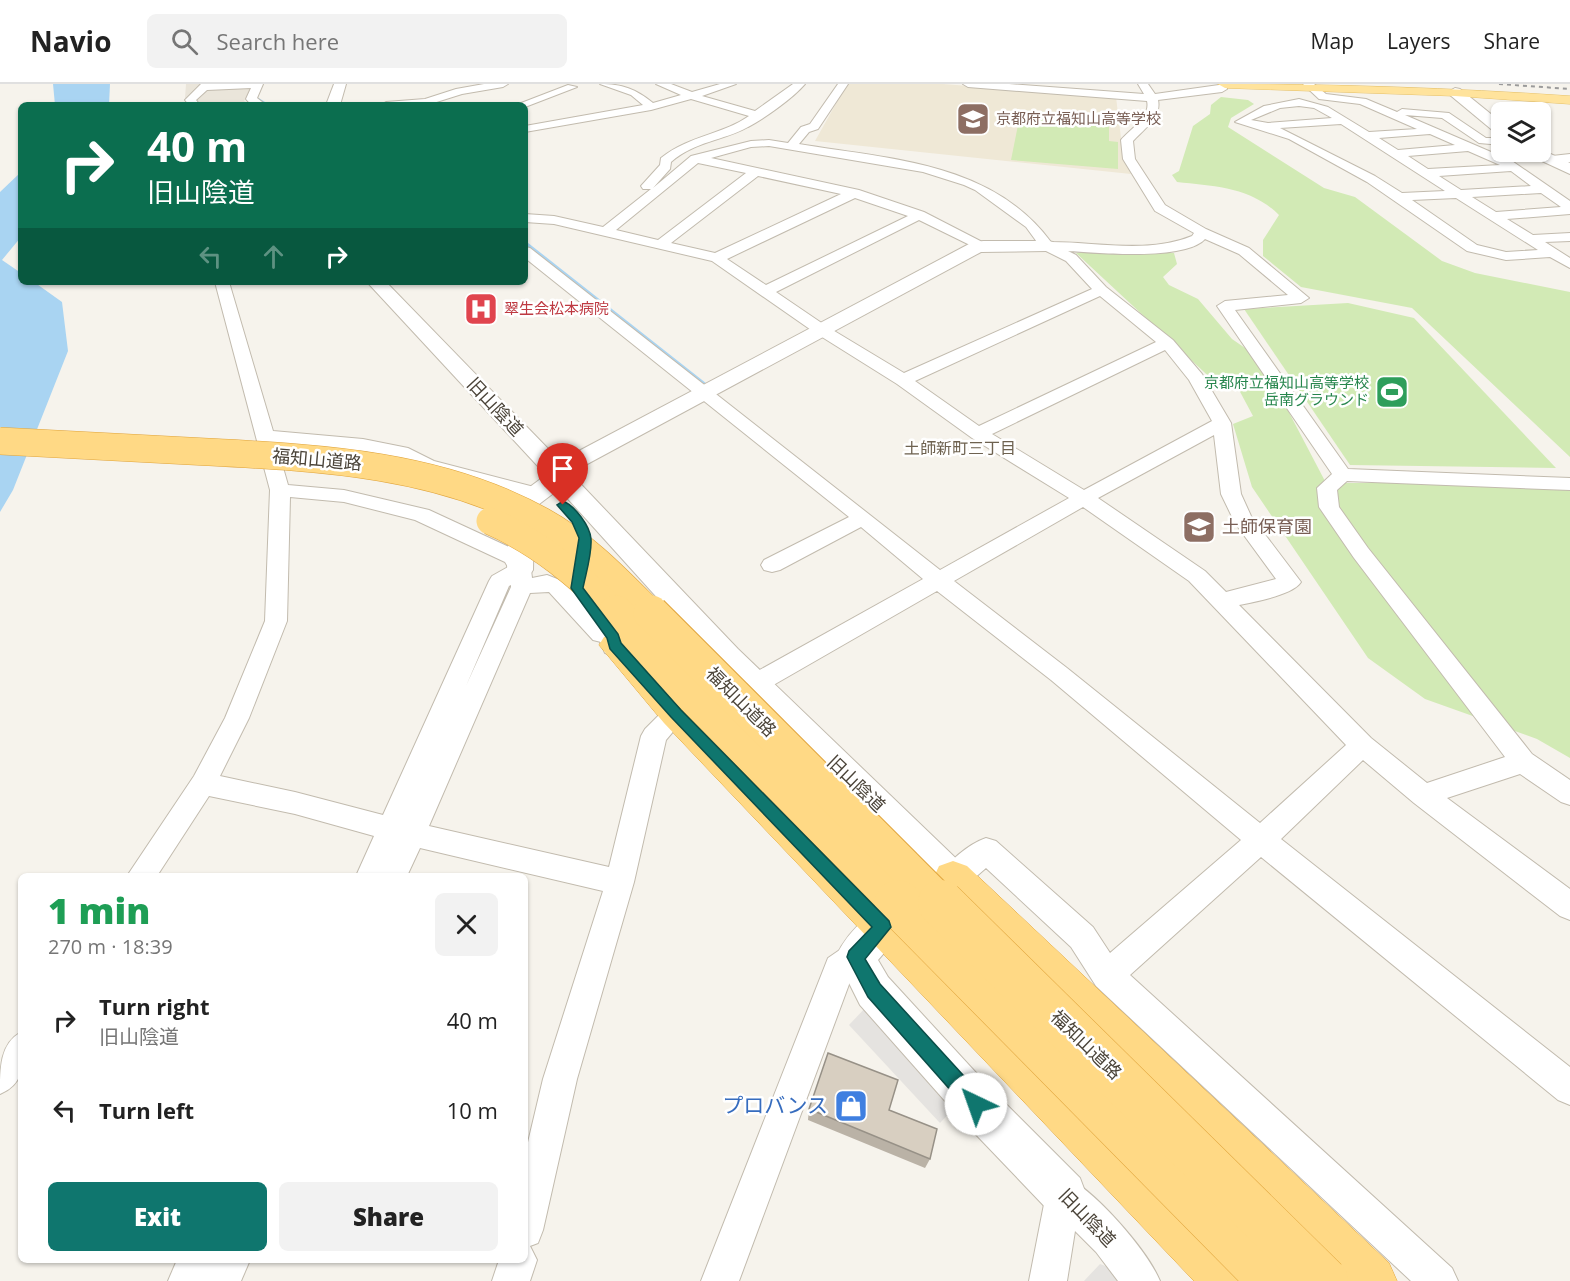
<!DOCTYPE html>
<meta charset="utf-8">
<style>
:root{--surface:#fff;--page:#f2f2f2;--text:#222;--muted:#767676;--line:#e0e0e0;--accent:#0f766e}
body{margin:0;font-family:"Open Sans","Noto Sans JP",sans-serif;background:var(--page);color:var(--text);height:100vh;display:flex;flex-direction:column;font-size:22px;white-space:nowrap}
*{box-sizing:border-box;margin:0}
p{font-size:20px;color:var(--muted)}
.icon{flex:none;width:33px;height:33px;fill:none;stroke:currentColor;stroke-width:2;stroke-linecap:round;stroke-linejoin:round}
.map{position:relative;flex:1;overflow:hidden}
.panel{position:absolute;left:18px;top:789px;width:510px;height:390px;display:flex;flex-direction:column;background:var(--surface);border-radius:9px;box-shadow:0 2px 4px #0004}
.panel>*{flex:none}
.banner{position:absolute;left:18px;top:18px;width:510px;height:183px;border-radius:9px;box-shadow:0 2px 4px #0004;background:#0b6e4f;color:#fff;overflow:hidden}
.tools{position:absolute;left:1491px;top:18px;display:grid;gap:12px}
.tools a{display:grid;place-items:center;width:60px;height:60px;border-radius:9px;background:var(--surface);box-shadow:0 2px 4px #0004;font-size:30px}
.pin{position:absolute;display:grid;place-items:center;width:51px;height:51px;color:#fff;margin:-62px -26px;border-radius:50% 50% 50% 0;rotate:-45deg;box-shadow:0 0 6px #0007}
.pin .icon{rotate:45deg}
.me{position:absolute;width:66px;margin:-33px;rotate:318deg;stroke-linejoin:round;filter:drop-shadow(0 0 4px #0008)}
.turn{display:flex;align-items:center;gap:21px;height:126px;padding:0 30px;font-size:27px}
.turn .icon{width:78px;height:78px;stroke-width:2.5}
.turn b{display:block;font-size:42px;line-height:51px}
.lanes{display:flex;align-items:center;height:57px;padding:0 30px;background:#0003;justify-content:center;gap:30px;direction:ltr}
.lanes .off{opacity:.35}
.round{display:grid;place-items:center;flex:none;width:63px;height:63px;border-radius:9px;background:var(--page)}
.summary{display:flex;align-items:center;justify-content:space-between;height:102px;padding:0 30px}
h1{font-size:36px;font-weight:800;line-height:45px;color:#1e9e55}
.cta{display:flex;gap:12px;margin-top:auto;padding:12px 30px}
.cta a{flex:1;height:69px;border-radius:9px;background:var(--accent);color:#fff;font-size:24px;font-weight:800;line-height:69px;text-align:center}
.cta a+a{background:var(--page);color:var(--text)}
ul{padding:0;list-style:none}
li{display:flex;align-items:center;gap:18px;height:90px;padding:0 30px}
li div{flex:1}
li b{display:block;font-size:22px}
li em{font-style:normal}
header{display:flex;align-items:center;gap:36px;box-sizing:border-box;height:84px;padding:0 30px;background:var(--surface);border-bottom:2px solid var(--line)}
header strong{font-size:28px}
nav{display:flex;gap:33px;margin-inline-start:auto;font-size:21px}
.search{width:420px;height:54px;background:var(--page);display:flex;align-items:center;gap:15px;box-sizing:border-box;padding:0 21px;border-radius:9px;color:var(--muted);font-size:22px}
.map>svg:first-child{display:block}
.residential{fill:#eae5da}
.education{fill:#efe8d6}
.green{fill:#d2eab5}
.parking{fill:#e5e3e0}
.water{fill:#a9d4f2}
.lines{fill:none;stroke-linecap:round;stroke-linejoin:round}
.stream-far2{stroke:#a9d4f2;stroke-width:3}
.stream-far1{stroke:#a9d4f2;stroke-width:4}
.stream{stroke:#a9d4f2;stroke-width:7}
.minor-casing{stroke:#c2bbae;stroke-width:2}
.tertiary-casing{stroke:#c2bbae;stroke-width:2}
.primary-casing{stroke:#e6c16a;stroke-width:1}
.trunk-casing{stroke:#e0a43c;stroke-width:1}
.minor{fill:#fff;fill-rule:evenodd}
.tertiary{fill:#fff;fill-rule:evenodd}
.primary{fill:#ffe39c;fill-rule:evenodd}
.trunk{fill:#ffd985;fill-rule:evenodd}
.rail{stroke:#9a9a9a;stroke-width:2;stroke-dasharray:4 4;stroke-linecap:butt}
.trunk-bridge-far2-casing{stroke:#e0a43c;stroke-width:28;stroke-linecap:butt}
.trunk-bridge-far1-casing{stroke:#e0a43c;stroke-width:37;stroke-linecap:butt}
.trunk-bridge-casing{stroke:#e0a43c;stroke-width:47;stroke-linecap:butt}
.trunk-bridge-far2{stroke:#ffd985;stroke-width:27}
.trunk-bridge-far1{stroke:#ffd985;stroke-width:35}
.trunk-bridge{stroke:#ffd985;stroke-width:46}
.wall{fill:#bab2a6}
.building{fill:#d8cfc1;stroke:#979187;stroke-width:1.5}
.route{fill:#0f766e;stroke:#0a4d48;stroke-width:1.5}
.labels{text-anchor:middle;stroke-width:5;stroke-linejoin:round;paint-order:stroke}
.far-education-label{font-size:15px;fill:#785e54;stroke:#fff;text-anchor:start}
.far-health-label{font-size:15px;fill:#be3a42;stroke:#fff;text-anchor:start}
.far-leisure-label{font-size:15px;fill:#27864d;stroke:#fff;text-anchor:end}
.far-neighbourhood-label{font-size:16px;fill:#6e6250;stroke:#fff}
.street-label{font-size:18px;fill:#4b4439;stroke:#fff}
.education-label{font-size:18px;fill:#785e54;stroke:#fff;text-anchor:start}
.near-shop-label{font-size:21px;fill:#366cbe;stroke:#fff;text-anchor:end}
</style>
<header>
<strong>Navio</strong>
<div class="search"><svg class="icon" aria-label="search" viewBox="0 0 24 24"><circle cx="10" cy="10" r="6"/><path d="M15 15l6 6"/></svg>Search here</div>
<nav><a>Map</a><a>Layers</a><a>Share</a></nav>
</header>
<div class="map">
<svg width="1570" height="1197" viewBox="0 0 1570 1197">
<rect width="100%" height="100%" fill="#f6f3ec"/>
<!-- residential -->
<polygon class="residential" points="186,0 254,0 244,17 252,21 220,21 217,19 199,21 185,14"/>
<!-- education -->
<polygon class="education" points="847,0 943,0 1116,13 1122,62 1131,90 815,57"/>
<!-- green -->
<g class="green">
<path d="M1221,13L1248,16L1254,20L1231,34L1228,43L1324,104L1355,113L1442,177L1475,189L1570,208V373L1412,224L1301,203L1263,172V156L1279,131C1251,103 1214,102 1177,98L1172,91L1179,87L1193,42L1210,30L1211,21Z"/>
<polygon points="1021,26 1109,33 1109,57 1118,58 1118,85 1011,76"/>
<polygon points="1076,169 1174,169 1177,180 1163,193 1169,201 1198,215 1232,255 1261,275 1326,399 1555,399 1570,407 1570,674 1537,655 1425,615 1368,574 1252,403 1233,340 1253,332 1238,304 1218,301"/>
<polygon points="1348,219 1414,234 1556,384 1350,381 1244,225"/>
</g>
<!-- parking -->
<g class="parking">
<polygon points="869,920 957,1021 940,1039 849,941"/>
<polygon points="1100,1180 1124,1189 1130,1197 1084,1197"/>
</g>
<!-- water -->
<g class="water">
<polygon points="53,0 110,0 109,21 55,21"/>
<polygon points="21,88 21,153 2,176 21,189 21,198 34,198 62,218 68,267 13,406 0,428 0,108"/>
</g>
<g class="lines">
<!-- stream-far2 -->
<polyline class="stream-far2" points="256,14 267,21"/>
<!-- stream-far1 -->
<polyline class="stream-far1" points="525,159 704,300"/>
<!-- stream -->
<polyline class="stream" points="465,605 474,585"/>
<defs>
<g id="minor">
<path d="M201,0H263L257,14L266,21C258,21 251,22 246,15L251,4L207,6L196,16L200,21H189L185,16Z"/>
<polygon points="484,0 508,0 503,3 462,10 427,21 381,21 386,18 425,15 456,5"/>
<path d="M600,0C622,0 636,5 653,19L681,11L656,0H671L692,8L720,0H736L702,12L755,27L793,0H805C793,14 765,34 748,43C723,57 695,57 671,78L670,85L653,104L691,72L751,57L769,56L788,59L801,43L810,40L838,0H848L818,45L809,48L799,60C889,75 992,78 1051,158C1097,158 1148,170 1192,152L1194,149L1155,127L1123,75L1121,56C1130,45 1151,33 1147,17L968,3L963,0H1009L1144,10L1138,0H1148L1155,10L1226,0L1227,5L1222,8L1158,16C1162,33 1143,46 1133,57L1135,75L1165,121L1206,145L1249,164L1309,214L1301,219L1235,226L1348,385L1570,394V406L1347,397L1337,406L1339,423L1368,464L1532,670L1570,696V721L1561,718L1520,690L1447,714L1570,805V836L1560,832L1414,719L1363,676L1281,755L1570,983V1021L1558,1016L1261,773L1130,891L1452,1184L1458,1197H1411L1096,902L1071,863L986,784L963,804L953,808L943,804L939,795C946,778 969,760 986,754L996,757L1093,843L1110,869L1241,756L1051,596L937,507L763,607L755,609L747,607L743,600L747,593L923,495L861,443L780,486L772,488L764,486L761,481L764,476L849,433L525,174V163L530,164L940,486L1069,414L972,354L897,300L814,248L712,177L554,140L525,138V130L554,132L603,143L651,105H643L641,102L660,81L661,74C690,51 722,51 749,32L691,15L651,26L525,48V42L643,21L631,11ZM769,62L923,88L964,101L975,106L1026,143L1042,165L1066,177L1092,205L904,289L826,242L776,208L919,136L978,165L983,166L990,162L924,128L859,106L711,74L751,63ZM698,79L746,89L658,156L616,146ZM758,92L841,110L715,169L671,159ZM855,114L908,132L766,201L727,175ZM1205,155L1239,170L1288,211L1225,217L1217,222L1332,390L1317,404L1319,423L1354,474L1505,673L1427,699L1371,654L1239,521C1254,518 1293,511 1301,498L1251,432L1241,410L1231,339L1202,290L1173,256L1106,203L1076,171L1068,167C1097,169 1185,177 1205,155ZM1100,212L1156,258L979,342L915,297ZM1165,266L1189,296L1212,337L1084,406L992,350ZM1214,351L1221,410L1235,439L1276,495L1226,508L1205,487L1098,414ZM1083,423L1189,497L1346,661L1260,739L1067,584L954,497Z"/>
<path d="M1303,0H1314L1326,10L1366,15L1397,28L1402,25L1449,29L1486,54H1502V61L1479,59L1442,34L1405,31L1512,77L1570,117V130L1507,135L1533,151L1570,149V157L1545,158L1570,174V184L1550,173L1506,176L1467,167L1367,98L1289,55L1235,38L1264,22L1299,15L1328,23L1369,48L1417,45L1360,20L1319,15ZM1299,22L1314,24L1332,34L1268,39L1251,36L1280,24ZM1341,40L1445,107L1402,109L1375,92L1280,44ZM1430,50L1455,61L1398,66L1379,54ZM1468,67L1500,81L1428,85L1408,72ZM1511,87L1531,102L1461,106L1439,92ZM1541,109L1561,123L1496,128L1472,113ZM1456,114L1538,166L1506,168L1477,161L1412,116Z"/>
<polygon points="568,1 577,3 525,23 525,21 516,21"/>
<polygon points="1570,70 1570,78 1552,80 1546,76 1552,72"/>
<path d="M215,198H229L273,347L363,355L408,364L434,377L542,405L545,409L542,413L535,415L420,385L402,374L363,367L276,359L288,401L344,406L429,426L520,468L531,486L532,494L547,491L565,498L612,550L609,556L601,558L593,556L549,508L530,509L429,742L609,783L641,652L645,645L667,623L676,620L685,623L688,630L666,656L634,798L577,995L543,1146L538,1159L530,1162L537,1176L530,1197H492L499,1176H525V1071L543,995L603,807L420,764L407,792H356L374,752L295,730L209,712L157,792H127L194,692L225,634L265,537L270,406ZM290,413L344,418L415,436L505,478L508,483L492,492L489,497L383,731L295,708L220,692L249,634L287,537ZM511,501V503L466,602L509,502Z"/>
<polygon points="855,858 866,863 870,873 866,883 851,895 739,1197 701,1197 828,874 844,863"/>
<path d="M21,948C21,974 29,998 0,1010C0,983 0,960 21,948Z"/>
<path d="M1064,1092C1094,1105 1147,1166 1160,1197H1118L1096,1168L1075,1147L1067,1197H1029L1046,1110L1051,1097Z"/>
<polygon points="177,1176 250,1176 241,1197 168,1197"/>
</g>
<g id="tertiary">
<polygon points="334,0 346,0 340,21 326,21"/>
<polygon points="1455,4 1460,5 1502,39 1502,51 1497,50 1450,11 1448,8"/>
<polygon points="1540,65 1570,79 1570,90 1529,71 1527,68 1540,68"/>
<path d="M983,157H1047L1053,158L1056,162L1053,166L1047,167L981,168L578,385L573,392L738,565L966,784L971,795L966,806L896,855L878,876L888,893L991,1005L1080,1094L1086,1110L1080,1126L1064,1132L1048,1126L961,1035L860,921L836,873C852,835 894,814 927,793L718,581L559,405L534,424L533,486L529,492L520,495L511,492L507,486L510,422L519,411L546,391L367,198H386L560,377L969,160Z"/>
<polygon points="580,480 589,482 593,489 591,503 627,553 629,561 625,569 615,572 605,569 599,555 563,504 571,482"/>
</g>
<path id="primary" d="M1218,0C1336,0 1452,4 1570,12V20L1455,12L1225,4Z"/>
<g id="trunk">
<polygon points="615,549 626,553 688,621 1248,1179 1256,1197 1194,1197 664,639 599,561 604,553"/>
<polygon points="953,777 967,782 1389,1179 1397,1197 1334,1197 939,808 933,795 939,782"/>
</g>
</defs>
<!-- minor casing -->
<use href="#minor" class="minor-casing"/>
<!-- tertiary casing -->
<use href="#tertiary" class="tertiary-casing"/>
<!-- primary casing -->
<use href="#primary" class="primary-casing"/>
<!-- trunk casing -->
<use href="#trunk" class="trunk-casing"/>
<!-- minor -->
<use href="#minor" class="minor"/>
<!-- tertiary -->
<use href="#tertiary" class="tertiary"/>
<!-- primary -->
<use href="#primary" class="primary"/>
<!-- trunk -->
<use href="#trunk" class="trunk"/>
<!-- rail -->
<polyline class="rail" points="1499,0 1570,5"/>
<defs>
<g id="trunk-bridge-far2">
<path d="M0,357C69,361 139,364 208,368C322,374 440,380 542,437C584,460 619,497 652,530"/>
<path d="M490,437C540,459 579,492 617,530"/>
</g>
<g id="trunk-bridge-far1">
<polyline points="616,529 685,604 899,821"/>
<polyline points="651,529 943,821"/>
</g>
<g id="trunk-bridge">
<polyline points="898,819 1271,1197"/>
<polyline points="941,819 1325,1197"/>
</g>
</defs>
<!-- trunk-bridge-far2 casing -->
<use href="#trunk-bridge-far2" class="trunk-bridge-far2-casing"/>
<!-- trunk-bridge-far1 casing -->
<use href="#trunk-bridge-far1" class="trunk-bridge-far1-casing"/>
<!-- trunk-bridge casing -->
<use href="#trunk-bridge" class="trunk-bridge-casing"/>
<!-- trunk-bridge-far2 -->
<use href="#trunk-bridge-far2" class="trunk-bridge-far2"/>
<!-- trunk-bridge-far1 -->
<use href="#trunk-bridge-far1" class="trunk-bridge-far1"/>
<!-- trunk-bridge -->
<use href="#trunk-bridge" class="trunk-bridge"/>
</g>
<!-- wall -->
<polygon class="wall" points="809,1025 889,1026 930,1075 925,1084 808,1036"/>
<!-- building -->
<polygon class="building" points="828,969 898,996 889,1026 937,1045 930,1075 809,1025"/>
<!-- route -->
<path class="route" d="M563,417C575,422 590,442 591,455C592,470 586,489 583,504L618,550L621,559L681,626L889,837L891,843L865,875L880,900L983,1013L986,1020L983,1027L976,1029L969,1027L868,913L847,873L849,867L872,843L671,633L610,565L607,554L571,504L579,454L572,438L557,421Z"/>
<!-- icons -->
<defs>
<symbol id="school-square" viewBox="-11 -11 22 22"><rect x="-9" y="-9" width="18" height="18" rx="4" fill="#8d6e63" stroke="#fff"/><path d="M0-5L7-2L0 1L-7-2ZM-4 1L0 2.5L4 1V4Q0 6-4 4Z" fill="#fff"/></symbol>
<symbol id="hospital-square" viewBox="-11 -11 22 22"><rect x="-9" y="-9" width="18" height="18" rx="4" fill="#e0444e" stroke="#fff"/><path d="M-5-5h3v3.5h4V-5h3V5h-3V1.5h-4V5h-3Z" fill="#fff"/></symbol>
<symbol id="stadium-square" viewBox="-11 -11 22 22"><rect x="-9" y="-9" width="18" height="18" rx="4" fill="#2e9e5b" stroke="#fff"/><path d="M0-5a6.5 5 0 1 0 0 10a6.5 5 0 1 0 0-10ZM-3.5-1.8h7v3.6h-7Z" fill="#fff"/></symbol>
<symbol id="shop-square" viewBox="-11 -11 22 22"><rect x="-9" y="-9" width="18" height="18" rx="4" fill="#3f7fe0" stroke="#fff"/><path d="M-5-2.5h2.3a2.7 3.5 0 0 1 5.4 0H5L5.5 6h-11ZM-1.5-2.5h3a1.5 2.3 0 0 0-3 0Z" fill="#fff"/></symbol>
</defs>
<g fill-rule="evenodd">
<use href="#school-square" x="954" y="16" width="38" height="38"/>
<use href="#hospital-square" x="462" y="206" width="38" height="38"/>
<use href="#stadium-square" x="1373" y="289" width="38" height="38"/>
<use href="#school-square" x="1180" y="424" width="38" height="38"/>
<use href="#shop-square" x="832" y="1003" width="38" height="38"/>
</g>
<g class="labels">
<!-- far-education labels -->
<g class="far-education-label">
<text x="996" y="40">京都府立福知山高等学校</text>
</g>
<!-- far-health labels -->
<g class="far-health-label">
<text x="504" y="230">翠生会松本病院</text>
</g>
<!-- far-leisure labels -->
<g class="far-leisure-label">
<text x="1369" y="304">京都府立福知山高等学校<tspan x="1369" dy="17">岳南グラウンド</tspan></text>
</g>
<!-- far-neighbourhood labels -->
<g class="far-neighbourhood-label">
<text x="960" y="370">土師新町三丁目</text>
</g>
<!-- street labels -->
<g class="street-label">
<text transform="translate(495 323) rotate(47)" y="6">旧山陰道</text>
<text transform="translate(317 376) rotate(5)" y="6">福知山道路</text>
<text transform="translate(741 618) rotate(45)" y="6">福知山道路</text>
<text transform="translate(856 700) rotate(44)" y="6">旧山陰道</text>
<text transform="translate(1086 961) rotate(44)" y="6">福知山道路</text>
<text transform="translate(1087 1134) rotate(46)" y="6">旧山陰道</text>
</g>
<!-- education labels -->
<g class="education-label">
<text x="1222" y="449">土師保育園</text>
</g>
<!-- near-shop labels -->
<g class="near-shop-label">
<text x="828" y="1029">プロバンス</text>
</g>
</g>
</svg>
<div class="tools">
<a><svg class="icon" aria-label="layers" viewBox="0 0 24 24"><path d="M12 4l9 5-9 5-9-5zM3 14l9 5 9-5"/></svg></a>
</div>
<div class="pin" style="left:563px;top:421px;background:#d93025"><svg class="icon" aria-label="arrive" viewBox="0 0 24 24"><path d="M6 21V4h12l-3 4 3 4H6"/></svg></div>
<svg class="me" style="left:976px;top:1020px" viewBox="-20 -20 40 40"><circle r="19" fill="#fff"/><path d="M0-13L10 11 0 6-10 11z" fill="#0f766e"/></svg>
<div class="banner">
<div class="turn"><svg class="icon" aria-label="right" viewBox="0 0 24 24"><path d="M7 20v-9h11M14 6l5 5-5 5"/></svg><div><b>40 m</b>旧山陰道</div></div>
<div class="lanes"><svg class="icon off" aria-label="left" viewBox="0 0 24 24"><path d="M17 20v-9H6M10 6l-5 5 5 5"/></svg><svg class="icon off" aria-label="ahead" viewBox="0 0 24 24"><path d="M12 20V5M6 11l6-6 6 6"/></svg><svg class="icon" aria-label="right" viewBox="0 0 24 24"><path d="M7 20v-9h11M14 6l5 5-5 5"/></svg></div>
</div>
<section class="panel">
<div class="summary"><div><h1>1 min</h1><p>270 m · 18:39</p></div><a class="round"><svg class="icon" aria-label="close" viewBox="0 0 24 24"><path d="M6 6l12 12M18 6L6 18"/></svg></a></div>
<ul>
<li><svg class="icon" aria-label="right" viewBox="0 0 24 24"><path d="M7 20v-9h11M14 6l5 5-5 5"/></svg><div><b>Turn right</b><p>旧山陰道</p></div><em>40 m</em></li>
<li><svg class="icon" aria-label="left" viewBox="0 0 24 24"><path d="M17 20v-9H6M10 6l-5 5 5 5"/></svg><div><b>Turn left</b></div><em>10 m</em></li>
</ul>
<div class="cta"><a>Exit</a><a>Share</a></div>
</section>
</div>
